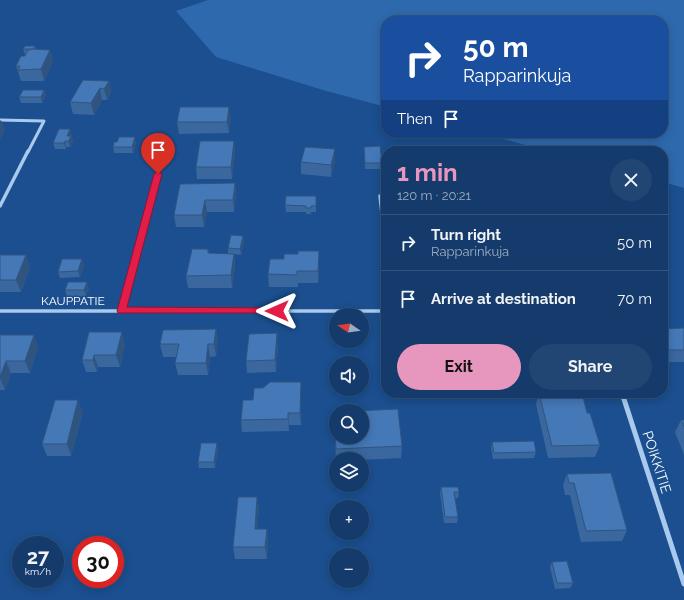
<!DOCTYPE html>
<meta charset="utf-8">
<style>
:root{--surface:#143b6b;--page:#214673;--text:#f1f3f6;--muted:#9dadc1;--line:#33557e;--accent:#e797bd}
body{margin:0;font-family:Raleway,sans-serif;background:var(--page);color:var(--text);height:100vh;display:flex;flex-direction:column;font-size:15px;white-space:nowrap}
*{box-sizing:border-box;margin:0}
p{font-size:13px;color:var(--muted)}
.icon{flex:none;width:22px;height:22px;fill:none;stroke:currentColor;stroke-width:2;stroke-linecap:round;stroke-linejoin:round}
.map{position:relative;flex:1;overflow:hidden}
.details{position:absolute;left:381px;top:146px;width:287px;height:252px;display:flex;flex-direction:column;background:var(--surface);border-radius:16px;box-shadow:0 2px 10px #0003,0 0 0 1px var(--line)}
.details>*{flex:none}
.guide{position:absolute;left:381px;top:16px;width:287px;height:122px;border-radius:16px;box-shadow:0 2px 10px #0003,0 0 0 1px var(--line);background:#1a4fa0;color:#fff;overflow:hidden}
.needle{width:26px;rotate:283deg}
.tools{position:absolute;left:329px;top:308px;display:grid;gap:8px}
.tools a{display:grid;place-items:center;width:40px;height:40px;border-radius:50%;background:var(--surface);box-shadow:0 2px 10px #0003,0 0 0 1px var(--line);font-size:20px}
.speed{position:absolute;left:12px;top:536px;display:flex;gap:8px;font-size:20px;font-weight:700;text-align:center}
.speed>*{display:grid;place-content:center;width:52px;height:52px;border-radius:50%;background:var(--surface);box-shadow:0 2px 10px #0003,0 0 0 1px var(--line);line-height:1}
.speed small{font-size:10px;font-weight:400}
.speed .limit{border:6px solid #d22;background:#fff;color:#111}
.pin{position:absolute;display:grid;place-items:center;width:34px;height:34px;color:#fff;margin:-41px -17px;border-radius:50% 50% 50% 0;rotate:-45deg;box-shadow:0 0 4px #0007}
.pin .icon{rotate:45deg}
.me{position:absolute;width:44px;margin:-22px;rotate:270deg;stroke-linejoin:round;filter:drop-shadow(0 0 3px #0008)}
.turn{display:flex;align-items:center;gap:14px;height:84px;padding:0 16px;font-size:18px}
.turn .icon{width:52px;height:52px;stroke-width:2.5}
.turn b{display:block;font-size:28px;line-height:34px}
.then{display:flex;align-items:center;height:38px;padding:0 16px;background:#0003;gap:8px;font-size:15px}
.round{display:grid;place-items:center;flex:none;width:42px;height:42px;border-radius:21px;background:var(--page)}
.summary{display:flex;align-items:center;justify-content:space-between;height:68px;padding:0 16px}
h1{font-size:24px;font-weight:700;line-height:30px;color:var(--accent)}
.action{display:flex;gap:8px;margin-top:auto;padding:8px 16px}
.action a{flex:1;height:46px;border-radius:24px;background:var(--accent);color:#111;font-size:16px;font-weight:700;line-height:46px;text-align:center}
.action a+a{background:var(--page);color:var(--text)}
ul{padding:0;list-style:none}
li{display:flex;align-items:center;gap:12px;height:56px;padding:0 16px;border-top:1px solid var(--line)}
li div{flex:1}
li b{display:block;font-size:15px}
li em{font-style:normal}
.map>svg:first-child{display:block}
.green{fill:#2e69ad}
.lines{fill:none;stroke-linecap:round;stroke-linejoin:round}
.minor-far2{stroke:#a9c9ee;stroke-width:3}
.minor-far1{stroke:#a9c9ee;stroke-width:3.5}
.minor{stroke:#a9c9ee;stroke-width:5}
.wall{fill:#3a679d}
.shaded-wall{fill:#305480}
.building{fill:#4478b7;stroke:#305480}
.route{fill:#e11d48;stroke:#92132f}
.labels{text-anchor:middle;stroke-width:3;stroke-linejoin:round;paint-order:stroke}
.street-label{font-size:12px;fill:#fff;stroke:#1b4f8f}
.near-street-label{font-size:14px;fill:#fff;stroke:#1b4f8f}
</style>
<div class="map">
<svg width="684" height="600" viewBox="0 0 684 600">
<rect width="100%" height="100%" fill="#1b4f8f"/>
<!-- green -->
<polygon class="green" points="208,0 684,0 684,188 663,182 663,151 548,151 481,133 663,133 663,21 386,21 386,107 323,90 216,57 176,11"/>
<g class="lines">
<!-- minor-far2 -->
<polyline class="minor-far2" points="0,120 44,121 28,152"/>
<!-- minor-far1 -->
<g class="minor-far1">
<polyline points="380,196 386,249"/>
<polyline points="0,206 28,151"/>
<polyline points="0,311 386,311"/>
<polyline points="121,311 158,174"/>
</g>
<!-- minor -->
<polyline class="minor" points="622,393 684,584"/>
</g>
<!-- wall -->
<g class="wall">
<polygon points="35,46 36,49 50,50 53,61 44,81 21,81 16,66 25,55 23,49"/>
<polygon points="109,81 111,92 107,100 102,100 94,115 73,114 70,102"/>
<polygon points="44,90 46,95 42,103 21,103 19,97"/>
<polygon points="231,118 229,133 179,134 177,122"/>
<polygon points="70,129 73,142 70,147 66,147 66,149 55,149 53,143"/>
<polygon points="234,141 235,153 232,179 197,179 196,167"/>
<polygon points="136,143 133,153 114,153 113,147"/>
<polygon points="364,147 382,163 382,169 365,169"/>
<polygon points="335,149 335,161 331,177 301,174 301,162"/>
<polygon points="235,183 236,195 234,212 207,212 204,227 176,227 174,215"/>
<polygon points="316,196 316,212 311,212 311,214 306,214 306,212 286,212 285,205"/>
<polygon points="243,236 244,242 241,255 234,254 235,267 232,288 188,288 186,276 208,249 209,253 228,254 228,248"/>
<polygon points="0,255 30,267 21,292 0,292"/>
<polygon points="319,264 318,283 298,283 298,287 269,287 268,274"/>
<polygon points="84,265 80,277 60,278 58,272"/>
<polygon points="89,288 86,296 67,297 65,290"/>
<polygon points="684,328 684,362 663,362 663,329"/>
<polygon points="216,329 218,341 216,356 210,357 208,375 178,375 175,363 176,357 163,357 160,344"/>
<polygon points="89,332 125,344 120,367 98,367 97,372 86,372 82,360"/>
<polygon points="0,335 38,347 30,373 11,373 5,390 0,390"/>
<polygon points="278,346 276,372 247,373 246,361"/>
<polygon points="301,382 301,425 289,425 289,431 242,432 241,420 253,400 263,388"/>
<polygon points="539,393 582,393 587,413 600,445 595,457 548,458 536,404"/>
<polygon points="83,412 71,456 47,456 42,444"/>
<polygon points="334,412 402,446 401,458 362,460 362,459 336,459 336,461"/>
<polygon points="681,420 684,420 684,455 675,432"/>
<polygon points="492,442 536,452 534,458 493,459 491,448"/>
<polygon points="217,443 218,449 215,468 199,468 198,462"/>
<polygon points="567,474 627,530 622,541 581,542 570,495 565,495 563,485"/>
<polygon points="441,487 459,492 458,498 455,498 458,517 457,523 444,523 440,493"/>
<polygon points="257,497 259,509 257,529 267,529 268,540 267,559 235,559 233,547"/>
<polygon points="552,562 573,583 570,588 555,589 550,567"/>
</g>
<!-- shaded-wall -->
<g class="shaded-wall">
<polygon points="50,50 53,61 44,81 41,69"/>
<polygon points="109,81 111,92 107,100 104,89"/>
<polygon points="100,88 102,100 94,115 91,103"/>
<polygon points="44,90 46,95 42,103 41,97"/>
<polygon points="229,107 231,118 229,133 227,122"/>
<polygon points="1,120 5,131 0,140 0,121"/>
<polygon points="70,129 73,142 70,147 67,136"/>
<polygon points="135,137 136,143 133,153 132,147"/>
<polygon points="65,141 66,147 66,149 64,143"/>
<polygon points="234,141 235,153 232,179 231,167"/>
<polygon points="335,149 335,161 331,177 331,165"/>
<polygon points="235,183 236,195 234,212 233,200"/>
<polygon points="205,200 207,212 204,227 202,215"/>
<polygon points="243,236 244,242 241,255 240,249"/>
<polygon points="319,251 319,264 318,283 318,271"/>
<polygon points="234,254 235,267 232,288 231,275"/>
<polygon points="26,255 30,267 21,292 16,280"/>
<polygon points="82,259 84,265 80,277 78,271"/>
<polygon points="87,282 89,288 86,296 84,290"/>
<polygon points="216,329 218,341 216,356 214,344"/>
<polygon points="122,332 125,344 120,367 116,355"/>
<polygon points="277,333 278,346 276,372 275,360"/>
<polygon points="34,335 38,347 30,373 25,361"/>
<polygon points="208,344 210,357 208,375 206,363"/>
<polygon points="94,355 98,367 97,372 93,360"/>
<polygon points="6,361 11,373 5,390 0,378 0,377"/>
<polygon points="301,382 301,425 300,413"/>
<polygon points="78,400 83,412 71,456 67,444"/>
<polygon points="288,413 289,425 289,431 288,419"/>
<polygon points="217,443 218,449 215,468 214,462"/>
<polygon points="257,497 259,509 256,540 255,529"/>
<polygon points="267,529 268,540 267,559 265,547"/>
</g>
<!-- building -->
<g class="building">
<polygon points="25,46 35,46 33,49 23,49"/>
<polygon points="31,49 50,50 41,69 18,70 20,66 16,66 21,56 25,56 27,51"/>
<polygon points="83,80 109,81 104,89 100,88 91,103 70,102"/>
<polygon points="23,90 44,90 41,97 19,97"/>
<polygon points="180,107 229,107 227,122 177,122"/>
<polygon points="59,129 70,129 67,136 71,136 69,141 65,141 64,143 53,143"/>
<polygon points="119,137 135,137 132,147 113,147 114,142 117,142"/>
<polygon points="200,141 234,141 231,167 196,167"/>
<polygon points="380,146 382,163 365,163 364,147"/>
<polygon points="305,147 335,149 331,165 301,162"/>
<polygon points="235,183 233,200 205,200 202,215 174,215 180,184"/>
<polygon points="286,196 316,196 316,206 311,206 311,208 306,208 306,206 285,205"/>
<polygon points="231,235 243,236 240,249 228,248"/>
<polygon points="192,249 208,249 208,253 234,254 231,275 186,276"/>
<polygon points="298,251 319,251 318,271 297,271 297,275 268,274 270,259 284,259 284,254 298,254"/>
<polygon points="0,255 26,255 16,280 0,280"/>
<polygon points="62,259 82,259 78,271 58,272"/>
<polygon points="68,282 87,282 84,290 65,290"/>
<polygon points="684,328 684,350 663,350 663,329"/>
<polygon points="216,329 214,344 208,344 206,363 175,363 179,344 160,344 163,330"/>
<polygon points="89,332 122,332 116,355 94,355 93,360 82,360"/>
<polygon points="277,333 275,360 246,361 249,334"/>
<polygon points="0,335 34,335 25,361 6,361 0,377"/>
<polygon points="270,382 301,382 300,413 288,413 288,419 241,420 243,400 253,400 254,388 263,388"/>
<polygon points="539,393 582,393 587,413 590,413 600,445 552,446"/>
<polygon points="55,400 78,400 67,444 42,444"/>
<polygon points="398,409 402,446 336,449 334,412 336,412 336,437 362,437 362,411 354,411"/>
<polygon points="681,420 684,420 684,427"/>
<polygon points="534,441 536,452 494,453 492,442"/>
<polygon points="201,443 217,443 214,462 198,462"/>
<polygon points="611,473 627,530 586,531 574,483 569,483 567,474"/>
<polygon points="441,487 458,487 459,492 454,492 458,517 445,517"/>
<polygon points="238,497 257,497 255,529 267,529 265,547 233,547"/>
<polygon points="567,561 573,583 557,583 552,562"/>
</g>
<!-- route -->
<polygon class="route" points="158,171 162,174 127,307 277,308 282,311 280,313 118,313 117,311 154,174"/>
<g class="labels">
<!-- street labels -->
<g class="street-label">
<text x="73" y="305">KAUPPATIE</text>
</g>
<!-- near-street labels -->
<g class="near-street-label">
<text transform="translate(657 462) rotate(72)" y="5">POIKKITIE</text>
</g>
</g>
</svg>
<div class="tools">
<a><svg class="needle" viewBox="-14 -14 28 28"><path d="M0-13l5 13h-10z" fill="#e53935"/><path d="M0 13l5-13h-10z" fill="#9dadc1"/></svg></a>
<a><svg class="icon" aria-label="sound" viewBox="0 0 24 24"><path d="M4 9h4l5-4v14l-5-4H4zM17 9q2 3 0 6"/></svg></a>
<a><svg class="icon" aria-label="search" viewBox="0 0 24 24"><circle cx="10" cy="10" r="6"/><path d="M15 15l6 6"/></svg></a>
<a><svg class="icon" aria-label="layers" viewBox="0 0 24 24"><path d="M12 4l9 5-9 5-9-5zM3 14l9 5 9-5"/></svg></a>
<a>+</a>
<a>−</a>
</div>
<div class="speed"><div>27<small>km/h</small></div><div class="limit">30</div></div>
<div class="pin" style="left:158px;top:174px;background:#d93025"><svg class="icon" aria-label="arrive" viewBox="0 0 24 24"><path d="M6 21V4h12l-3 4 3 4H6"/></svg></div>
<svg class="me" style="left:277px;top:311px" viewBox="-20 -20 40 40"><path d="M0-17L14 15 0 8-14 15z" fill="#e11d48" stroke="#fff" stroke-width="4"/></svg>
<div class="guide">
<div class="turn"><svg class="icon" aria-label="right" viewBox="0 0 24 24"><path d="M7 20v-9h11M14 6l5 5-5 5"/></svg><div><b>50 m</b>Rapparinkuja</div></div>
<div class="then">Then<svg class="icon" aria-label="arrive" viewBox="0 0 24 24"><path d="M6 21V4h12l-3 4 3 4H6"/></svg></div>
</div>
<section class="details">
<div class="summary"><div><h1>1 min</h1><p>120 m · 20:21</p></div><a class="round"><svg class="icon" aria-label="close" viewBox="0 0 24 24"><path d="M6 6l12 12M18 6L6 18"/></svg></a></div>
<ul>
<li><svg class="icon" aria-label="right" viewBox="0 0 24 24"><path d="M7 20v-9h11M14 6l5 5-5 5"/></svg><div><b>Turn right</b><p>Rapparinkuja</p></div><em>50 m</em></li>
<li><svg class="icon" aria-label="arrive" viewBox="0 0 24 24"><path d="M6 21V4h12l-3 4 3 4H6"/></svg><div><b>Arrive at destination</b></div><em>70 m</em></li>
</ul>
<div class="action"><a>Exit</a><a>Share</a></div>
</section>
</div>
